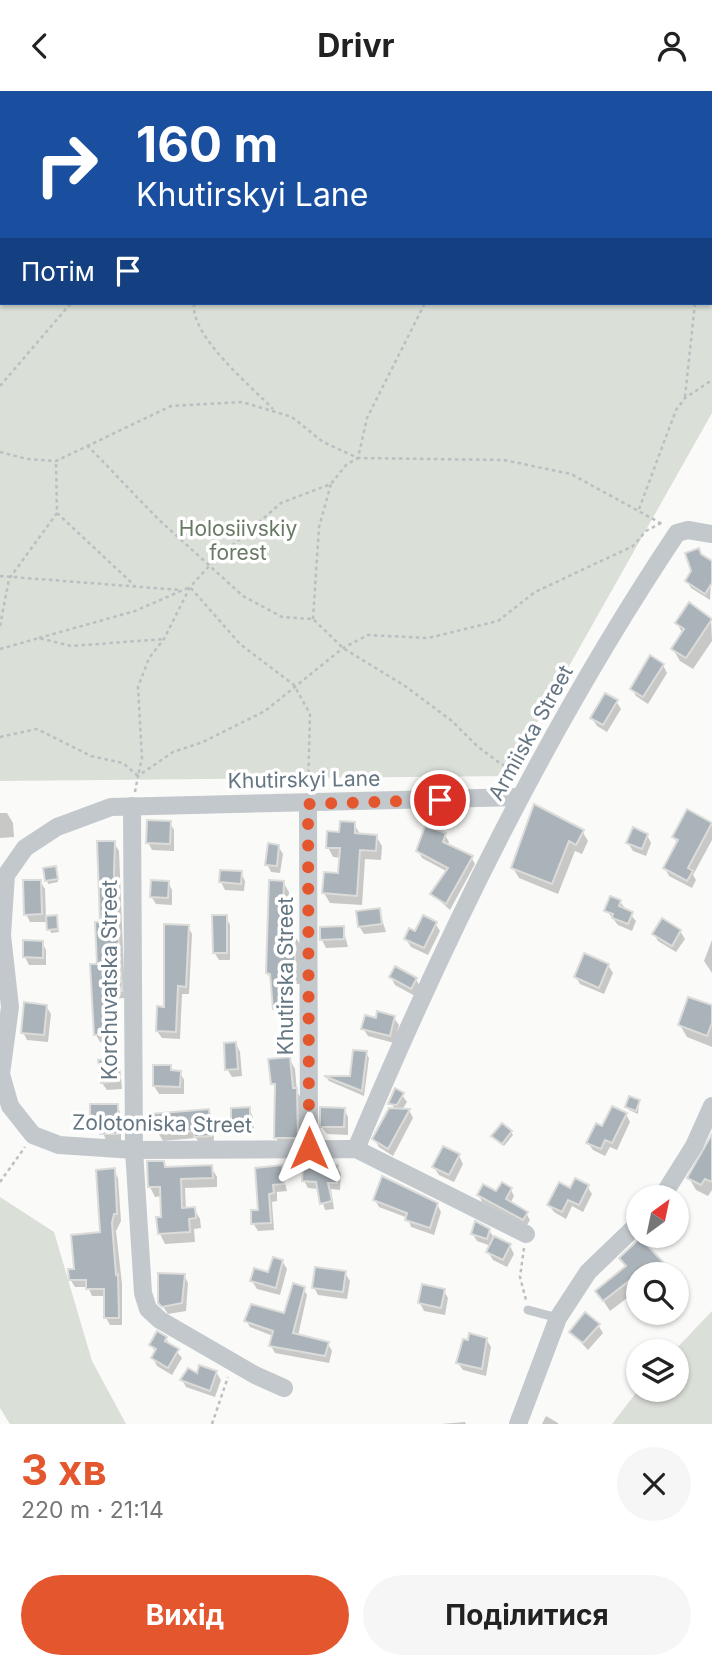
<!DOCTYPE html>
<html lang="uk">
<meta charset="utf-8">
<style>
:root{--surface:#fff;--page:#f6f6f6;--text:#222;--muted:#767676;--accent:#e4572e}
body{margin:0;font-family:Inter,sans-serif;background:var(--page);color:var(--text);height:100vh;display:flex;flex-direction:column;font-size:26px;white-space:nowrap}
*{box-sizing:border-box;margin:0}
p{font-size:23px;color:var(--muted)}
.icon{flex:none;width:38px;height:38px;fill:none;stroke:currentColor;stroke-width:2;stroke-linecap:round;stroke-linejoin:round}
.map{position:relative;height:1333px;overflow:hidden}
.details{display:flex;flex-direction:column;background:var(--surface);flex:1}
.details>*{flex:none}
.top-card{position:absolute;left:0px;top:0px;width:712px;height:214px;box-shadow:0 2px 5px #0004;background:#1a4fa0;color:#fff;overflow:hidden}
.needle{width:46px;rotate:33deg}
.fabs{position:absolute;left:626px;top:1094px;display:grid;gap:14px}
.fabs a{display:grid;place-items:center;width:63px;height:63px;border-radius:50%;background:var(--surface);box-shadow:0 2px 5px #0004;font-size:35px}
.pin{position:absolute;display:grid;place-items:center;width:60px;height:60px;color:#fff;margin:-30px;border:4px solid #fff;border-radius:50%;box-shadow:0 2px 7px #0007}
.me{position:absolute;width:77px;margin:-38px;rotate:0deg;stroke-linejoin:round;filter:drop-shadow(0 0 5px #0008)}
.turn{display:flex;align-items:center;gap:24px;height:147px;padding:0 21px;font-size:32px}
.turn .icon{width:91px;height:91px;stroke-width:2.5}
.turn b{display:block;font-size:49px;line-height:60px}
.then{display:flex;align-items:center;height:66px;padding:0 21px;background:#0003;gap:14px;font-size:26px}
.round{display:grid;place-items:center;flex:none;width:74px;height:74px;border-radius:37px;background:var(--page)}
.headline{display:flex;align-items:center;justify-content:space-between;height:119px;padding:0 21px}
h1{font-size:42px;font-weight:700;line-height:52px;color:var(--accent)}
.cta{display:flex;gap:14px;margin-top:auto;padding:14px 21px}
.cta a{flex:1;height:80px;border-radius:42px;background:var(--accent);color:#fff;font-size:28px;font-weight:700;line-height:80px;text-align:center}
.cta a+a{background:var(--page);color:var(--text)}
header{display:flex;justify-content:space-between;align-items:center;height:91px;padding:0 21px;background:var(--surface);font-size:32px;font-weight:700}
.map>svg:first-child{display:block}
.green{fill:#dadfd7;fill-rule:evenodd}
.shadow{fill:#0003}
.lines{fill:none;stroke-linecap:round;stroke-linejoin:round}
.stream{stroke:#bbc7cb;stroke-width:4.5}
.building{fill:#aab3b9;stroke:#dcdcda;stroke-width:2}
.path{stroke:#bbbfc2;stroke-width:2.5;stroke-dasharray:3.5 3.5;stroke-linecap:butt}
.service{stroke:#c3c8cc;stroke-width:9}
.minor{stroke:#c3c8cc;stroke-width:18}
.route{stroke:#e4572e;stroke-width:12;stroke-dasharray:0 21.6}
.labels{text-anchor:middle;stroke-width:7;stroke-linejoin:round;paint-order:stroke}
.park-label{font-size:21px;fill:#687a64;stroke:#fff}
.street-label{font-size:21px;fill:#657683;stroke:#fff}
</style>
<header><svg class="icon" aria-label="back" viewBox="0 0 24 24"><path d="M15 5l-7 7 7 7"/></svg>Drivr<svg class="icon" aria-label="person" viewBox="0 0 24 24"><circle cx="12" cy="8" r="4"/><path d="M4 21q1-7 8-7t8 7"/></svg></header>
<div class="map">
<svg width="712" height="1333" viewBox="0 0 712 1333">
<rect width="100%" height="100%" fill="#fafaf8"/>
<!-- green -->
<g class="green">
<path d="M0,0H712V322L507,685L0,690ZM2,2H710V212H2Z"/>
<polygon points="0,1106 54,1141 92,1270 126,1333 10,1333 0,1317"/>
<polygon points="712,1220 712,1333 612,1333 639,1298 677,1298 677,1260 674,1260"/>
</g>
<!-- shadow -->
<g class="shadow">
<polygon points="702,466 712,472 710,509 691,497 687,490"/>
<polygon points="711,528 712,550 693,578 680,570 673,558 683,543 677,532"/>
<polygon points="663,574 667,582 648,613 636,605 632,598"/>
<polygon points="616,610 621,618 607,641 597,635 592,627"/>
<polygon points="687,721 712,735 712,749 693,784 696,789 692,797 669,785 665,777 677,752 674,746"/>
<polygon points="0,722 7,722 13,732 14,746 0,747"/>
<polygon points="170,732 174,739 174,760 152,759 148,751"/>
<polygon points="354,733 360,743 376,745 382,755 381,769 365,768 362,814 330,812 324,802 340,784 341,767 333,766 328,756"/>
<polygon points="582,740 588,750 582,763 575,760 558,803 519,787 513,777"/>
<polygon points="445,744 449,751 447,755 471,766 475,773 450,819 432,803 448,781 422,767 418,760"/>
<polygon points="647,744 651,752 646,765 633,760 628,752"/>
<polygon points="114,752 119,760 125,907 111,908 115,950 100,951 96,944 99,874"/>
<polygon points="278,755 283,763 280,782 271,781 267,773"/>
<polygon points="57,780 58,791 48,793 47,789"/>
<polygon points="241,782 245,790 244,800 225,799 221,791"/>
<polygon points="40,790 45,798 46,827 56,826 59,841 51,842 48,831 30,831 26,823"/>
<polygon points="168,791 172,799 172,814 156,813 151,805"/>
<polygon points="283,791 289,801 288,819 294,828 293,843 300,853 300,893 293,893 296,927 281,928 275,918 273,891 267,882"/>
<polygon points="620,811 636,830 632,840 618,834 606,819"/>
<polygon points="379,819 386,841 364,843 359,835"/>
<polygon points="226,826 230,834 230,869 219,869 214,861"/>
<polygon points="435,832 440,840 428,864 411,856 406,848"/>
<polygon points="188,836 192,843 189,903 182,903 180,948 162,947 157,940"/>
<polygon points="343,837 348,856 326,857 322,849"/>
<polygon points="680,840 685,848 676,861 658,850 654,843"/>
<polygon points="712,849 712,882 704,870"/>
<polygon points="42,851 46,859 46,874 29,874 25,866"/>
<polygon points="608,874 613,882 604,903 580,893 576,886"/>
<polygon points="391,886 416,888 420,896 415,905 395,894"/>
<polygon points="46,915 51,923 48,951 27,949 23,941"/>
<polygon points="712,916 712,956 687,946 680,934"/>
<polygon points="394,927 399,934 394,952 368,945 363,937 377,929"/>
<polygon points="236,953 240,961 242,985 232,986 227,978"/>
<polygon points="366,962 369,967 364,1005 329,990 327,987 351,986"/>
<polygon points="289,967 295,978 297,1001 303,1010 303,1057 282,1057 276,1047 276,999 273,993"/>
<polygon points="115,968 120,976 122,998 107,999 102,992"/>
<polygon points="170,976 173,981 180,981 184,989 184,1003 159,1003 154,995"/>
<polygon points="402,1004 407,1011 402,1019 409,1019 413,1027 393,1065 379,1056 374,1048 395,1019 391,1011"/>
<polygon points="639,1011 638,1023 629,1019 627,1016"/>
<polygon points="117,1015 121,1023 121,1050 106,1050 101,1035 96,1035 92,1027"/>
<polygon points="249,1018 253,1026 254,1039 238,1039 233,1031"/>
<polygon points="344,1018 348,1026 348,1044 327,1043 322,1036"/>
<polygon points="209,1020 213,1027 214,1053 200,1053 196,1047 163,1050 153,1034"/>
<polygon points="626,1023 630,1031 617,1059 610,1056 605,1065 593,1059 588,1052"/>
<polygon points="511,1041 513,1044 504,1055 493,1045"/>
<polygon points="712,1048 712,1099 708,1105 696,1099 689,1087"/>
<polygon points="459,1065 463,1073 454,1091 439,1084 434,1076"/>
<polygon points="163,1072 167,1077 211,1076 217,1086 217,1096 185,1097 186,1119 194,1118 200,1128 201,1137 194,1138 195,1151 165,1153 160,1143 163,1127 162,1105 155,1106 150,1096"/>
<polygon points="337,1075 341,1083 340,1099 331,1098 334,1118 325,1119 319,1098 308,1097 304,1090"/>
<polygon points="281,1076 287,1100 277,1101 277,1110 272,1111 274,1139 258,1140 253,1132"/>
<polygon points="114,1079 118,1087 121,1130 116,1140 122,1193 122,1234 110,1234 106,1227 106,1205 92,1205 88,1196 75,1196 70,1188 102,1143"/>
<polygon points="587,1095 592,1103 583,1121 572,1115 566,1128 554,1121 549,1114"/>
<polygon points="511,1099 514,1105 510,1113 526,1122 530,1129 527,1134 482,1111 479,1104"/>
<polygon points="375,1109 437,1113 441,1121 434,1144 411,1136 408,1127 379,1116"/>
<polygon points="489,1139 494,1147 510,1155 514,1163 507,1176 493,1169 488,1161 491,1155 477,1150 472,1142"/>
<polygon points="621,1168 664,1175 669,1183 639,1183 639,1198 610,1220 597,1200 626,1177"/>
<polygon points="282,1170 287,1178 280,1204 257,1198 252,1190 270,1183"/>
<polygon points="345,1182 350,1190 347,1208 318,1204 314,1196"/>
<polygon points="184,1184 188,1192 186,1220 168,1223 160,1211"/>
<polygon points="303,1197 307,1204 298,1245 328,1253 332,1260 329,1272 275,1262 271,1255 273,1245 250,1236 246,1229 285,1224"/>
<polygon points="444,1200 448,1207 445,1224 424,1220 420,1212"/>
<polygon points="598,1234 603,1242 588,1259 571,1241"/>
<polygon points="166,1248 182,1267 172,1284 157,1275 153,1267 156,1262 151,1254"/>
<polygon points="486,1248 491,1256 486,1285 463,1279 458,1272"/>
<polygon points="216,1281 221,1289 215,1306 186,1296 182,1289"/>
<polygon points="546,1325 558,1332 558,1333 542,1333"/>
<polygon points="465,1331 466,1333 441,1333"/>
</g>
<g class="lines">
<!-- stream -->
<g class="stream">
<polyline points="156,2 159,0"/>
<polyline points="0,101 2,100"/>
</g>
</g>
<!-- building -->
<g class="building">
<polygon points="699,457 701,463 712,470 712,492 705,503 685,490 691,480 685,462"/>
<polygon points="689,511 712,528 686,567 671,558 684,538 675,532"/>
<polygon points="650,564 664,573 643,606 630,598"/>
<polygon points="605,602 618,609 603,634 590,627"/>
<polygon points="534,713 584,739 576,754 569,750 552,793 511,777"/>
<polygon points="687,718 712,732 688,777 693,780 687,790 663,777 678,749 672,746"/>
<polygon points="147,729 171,730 170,753 146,752"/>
<polygon points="340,730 355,731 355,742 377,744 376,760 360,759 357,805 322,802 324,781 338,782 340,757 326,757 327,740 339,741"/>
<polygon points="425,735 446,742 443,751 473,765 446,813 430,803 448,777 416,760"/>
<polygon points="633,736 648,743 642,758 626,752"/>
<polygon points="97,750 115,750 114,782 122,900 108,900 112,942 94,944 90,873 97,873 95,831 100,831"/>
<polygon points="268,752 279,754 277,775 265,774"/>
<polygon points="56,775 58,788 45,790 43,777"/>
<polygon points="220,779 242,780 241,793 219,791"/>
<polygon points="23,789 41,789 42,823 24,824"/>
<polygon points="151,789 169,790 168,807 150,806"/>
<polygon points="269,789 284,790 283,816 289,816 288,841 295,841 295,884 288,883 291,917 273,918 270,883 266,882"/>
<polygon points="610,805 621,809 619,815 633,821 628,833 612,827 613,823 604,820"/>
<polygon points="380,817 382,833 358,836 356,820"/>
<polygon points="57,824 58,838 47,839 46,825"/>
<polygon points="212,824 227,824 227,862 213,862"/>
<polygon points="423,824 437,831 424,857 404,848 409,837 415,840"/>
<polygon points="662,827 681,839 672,855 652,843"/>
<polygon points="164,833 189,834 186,896 178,895 176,941 156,940 157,915 164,916"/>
<polygon points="344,835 344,848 320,849 320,836"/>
<polygon points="23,849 43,850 43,867 23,866"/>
<polygon points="584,862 609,873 599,897 574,886"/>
<polygon points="395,875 417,887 411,898 389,886"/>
<polygon points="688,906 712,914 712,932 707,945 678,934"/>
<polygon points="24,911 47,914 44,944 21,942"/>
<polygon points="377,920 395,925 390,945 361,938 365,924 376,927"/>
<polygon points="236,951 238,978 225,979 224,952"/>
<polygon points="353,959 367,960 362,1000 324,985 350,985"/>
<polygon points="290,966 293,997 297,997 298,1047 274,1047 275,993 271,993 268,968"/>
<polygon points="116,967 119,990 101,992 98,969"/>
<polygon points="153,974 171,974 171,979 181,980 180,996 153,995"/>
<polygon points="395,997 404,1002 397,1014 388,1013"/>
<polygon points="629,1005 640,1009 636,1020 625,1016"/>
<polygon points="90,1013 118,1013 118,1043 100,1043 99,1028 90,1028"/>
<polygon points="612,1015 627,1022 612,1052 605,1049 601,1058 586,1052 596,1032 602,1035"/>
<polygon points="250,1016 250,1032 231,1032 231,1017"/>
<polygon points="320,1016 345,1017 344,1036 320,1036"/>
<polygon points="389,1017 410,1018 388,1058 372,1048"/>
<polygon points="209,1018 211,1045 194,1046 194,1040 156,1042 156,1034 151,1035 150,1023"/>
<polygon points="502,1032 512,1040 502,1053 491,1045"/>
<polygon points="712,1043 712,1091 705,1088 701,1094 687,1087"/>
<polygon points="443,1055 460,1063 449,1084 432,1076"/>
<polygon points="147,1070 164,1070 165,1076 212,1074 213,1087 181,1088 182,1117 195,1116 196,1127 189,1128 190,1141 158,1143 156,1126 161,1126 160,1096 148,1096"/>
<polygon points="303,1072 338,1074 337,1092 328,1092 332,1110 320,1113 316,1091 302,1090"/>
<polygon points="282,1074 284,1093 273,1094 274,1102 269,1103 271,1132 251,1133 251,1119 258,1119 255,1077"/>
<polygon points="115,1077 117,1123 114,1123 112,1132 116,1184 118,1183 119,1227 104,1227 104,1198 86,1198 86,1189 69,1189 68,1178 74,1178 71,1144 100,1141 96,1079"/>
<polygon points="382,1085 438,1112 430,1137 405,1129 407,1122 373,1109"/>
<polygon points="575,1087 589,1094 579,1114 568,1109 562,1121 547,1114 559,1091 570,1097"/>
<polygon points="502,1091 512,1097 506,1108 528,1121 523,1129 477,1104 483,1093 496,1100"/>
<polygon points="475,1130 490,1138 487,1148 471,1143"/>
<polygon points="494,1145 511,1153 503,1169 486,1161"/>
<polygon points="640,1147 666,1174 656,1183 638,1183 603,1210 595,1200 626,1175 619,1167"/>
<polygon points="273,1166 283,1169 276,1197 250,1190 254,1177 268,1181"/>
<polygon points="315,1176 346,1180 343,1201 312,1197"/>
<polygon points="158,1182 185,1183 182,1212 162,1216 158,1212"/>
<polygon points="293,1192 305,1196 293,1242 329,1251 325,1265 269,1255 273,1240 244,1230 251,1213 284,1222"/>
<polygon points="422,1193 445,1198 441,1217 418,1212"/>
<polygon points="585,1221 600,1233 583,1252 569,1241"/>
<polygon points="157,1240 167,1246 165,1250 179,1258 168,1277 151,1267 156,1258 149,1254"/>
<polygon points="469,1242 487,1247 482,1278 456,1272 463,1248 468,1249"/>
<polygon points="199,1274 217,1280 210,1300 180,1289 188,1277 197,1282"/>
</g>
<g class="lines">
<!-- path -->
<g class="path">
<polyline points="370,0 370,2"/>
<polyline points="560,0 564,2"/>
<polyline points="251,2 254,0"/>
<polyline points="541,2 548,0"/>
<polyline points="553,2 555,0"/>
<polyline points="602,2 612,0"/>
<polyline points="710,42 712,42"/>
<polyline points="710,90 712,90"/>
<polyline points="0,136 2,135"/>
<path d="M194,212C190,245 251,295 273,318"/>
<polyline points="0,295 71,212"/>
<polyline points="685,306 695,212"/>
<polyline points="87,354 158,428 243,505 282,526 313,528 343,557 405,595 452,630 477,655 501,673 518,679"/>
<polyline points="0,361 27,368 56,370 171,315 242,311 292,326 323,351 358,367 504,369 571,383 664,434"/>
<polyline points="639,418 676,319 685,307 712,289"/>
<polyline points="57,422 134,494"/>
<polyline points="0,485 180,499"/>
<polyline points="313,528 319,436 331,393"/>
<polyline points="0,535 9,488 57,422 56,370"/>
<polyline points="39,547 135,520 190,496 240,553 294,594 310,623 308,697"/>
<polyline points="0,558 39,547 71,555 164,548"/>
<polyline points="0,646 37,638 91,665 123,672 138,685 142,667 138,596 149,567 164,548 190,496 211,473 281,412 331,393 346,374 358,367 367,327 425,212"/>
<polyline points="135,701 138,685 173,661 203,651 265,620 343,557 368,544 428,547 498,530 535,501 633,455 646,440 661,432"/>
<polyline points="0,1091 25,1056"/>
<polyline points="524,1157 520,1186 526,1209"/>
<polyline points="212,1333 228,1286"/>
</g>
<!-- service -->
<polyline class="service" points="528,1219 558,1227"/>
<!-- minor -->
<g class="minor">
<polyline points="520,706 111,716 57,736 25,757 6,784 2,844 10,916 1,983 10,1015 33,1044 59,1054 134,1059 356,1058 526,1143"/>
<polyline points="308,713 309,1057"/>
<polyline points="132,715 134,1059 143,1202 148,1218 160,1229 255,1284 284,1297"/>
<path d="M356,1058C446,844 548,635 677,442L688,439L712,443"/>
<polyline points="662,1106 694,1055 712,1015"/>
<polyline points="518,1333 558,1227 588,1181 639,1132"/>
</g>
</g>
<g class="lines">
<!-- route -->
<polyline class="route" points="309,1057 308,713 440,709"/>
</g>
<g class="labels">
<!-- park labels -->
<g class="park-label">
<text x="238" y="445">Holosiivskiy<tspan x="238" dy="24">forest</tspan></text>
</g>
<!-- street labels -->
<g class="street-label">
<text transform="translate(531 642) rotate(-61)" y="7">Armiiska Street</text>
<text transform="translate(304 689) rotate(-1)" y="7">Khutirskyi Lane</text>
<text transform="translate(286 885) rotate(-90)" y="7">Khutirska Street</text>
<text transform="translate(110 889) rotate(-90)" y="7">Korchuvatska Street</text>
<text transform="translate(162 1033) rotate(1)" y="7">Zolotoniska Street</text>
</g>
</g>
</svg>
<div class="fabs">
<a><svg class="needle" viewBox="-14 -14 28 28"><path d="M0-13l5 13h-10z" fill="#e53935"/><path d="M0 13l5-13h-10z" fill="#767676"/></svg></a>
<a><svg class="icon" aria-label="search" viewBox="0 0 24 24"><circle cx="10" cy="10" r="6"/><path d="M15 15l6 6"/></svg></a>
<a><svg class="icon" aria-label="layers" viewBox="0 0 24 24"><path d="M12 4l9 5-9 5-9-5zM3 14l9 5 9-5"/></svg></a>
</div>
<div class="pin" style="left:440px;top:709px;background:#d93025"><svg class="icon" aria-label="arrive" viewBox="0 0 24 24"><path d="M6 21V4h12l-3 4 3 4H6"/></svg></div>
<svg class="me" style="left:309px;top:1057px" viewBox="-20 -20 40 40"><path d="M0-17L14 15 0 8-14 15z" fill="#e4572e" stroke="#fff" stroke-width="4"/></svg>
<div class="top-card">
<div class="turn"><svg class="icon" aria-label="right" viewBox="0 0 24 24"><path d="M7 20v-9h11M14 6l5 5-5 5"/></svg><div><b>160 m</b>Khutirskyi Lane</div></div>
<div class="then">Потім<svg class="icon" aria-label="arrive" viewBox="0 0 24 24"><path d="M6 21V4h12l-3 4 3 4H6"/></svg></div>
</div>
</div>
<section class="details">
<div class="headline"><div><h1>3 хв</h1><p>220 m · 21:14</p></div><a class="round"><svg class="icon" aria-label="close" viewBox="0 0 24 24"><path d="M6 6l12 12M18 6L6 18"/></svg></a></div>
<div class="cta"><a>Вихід</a><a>Поділитися</a></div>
</section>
